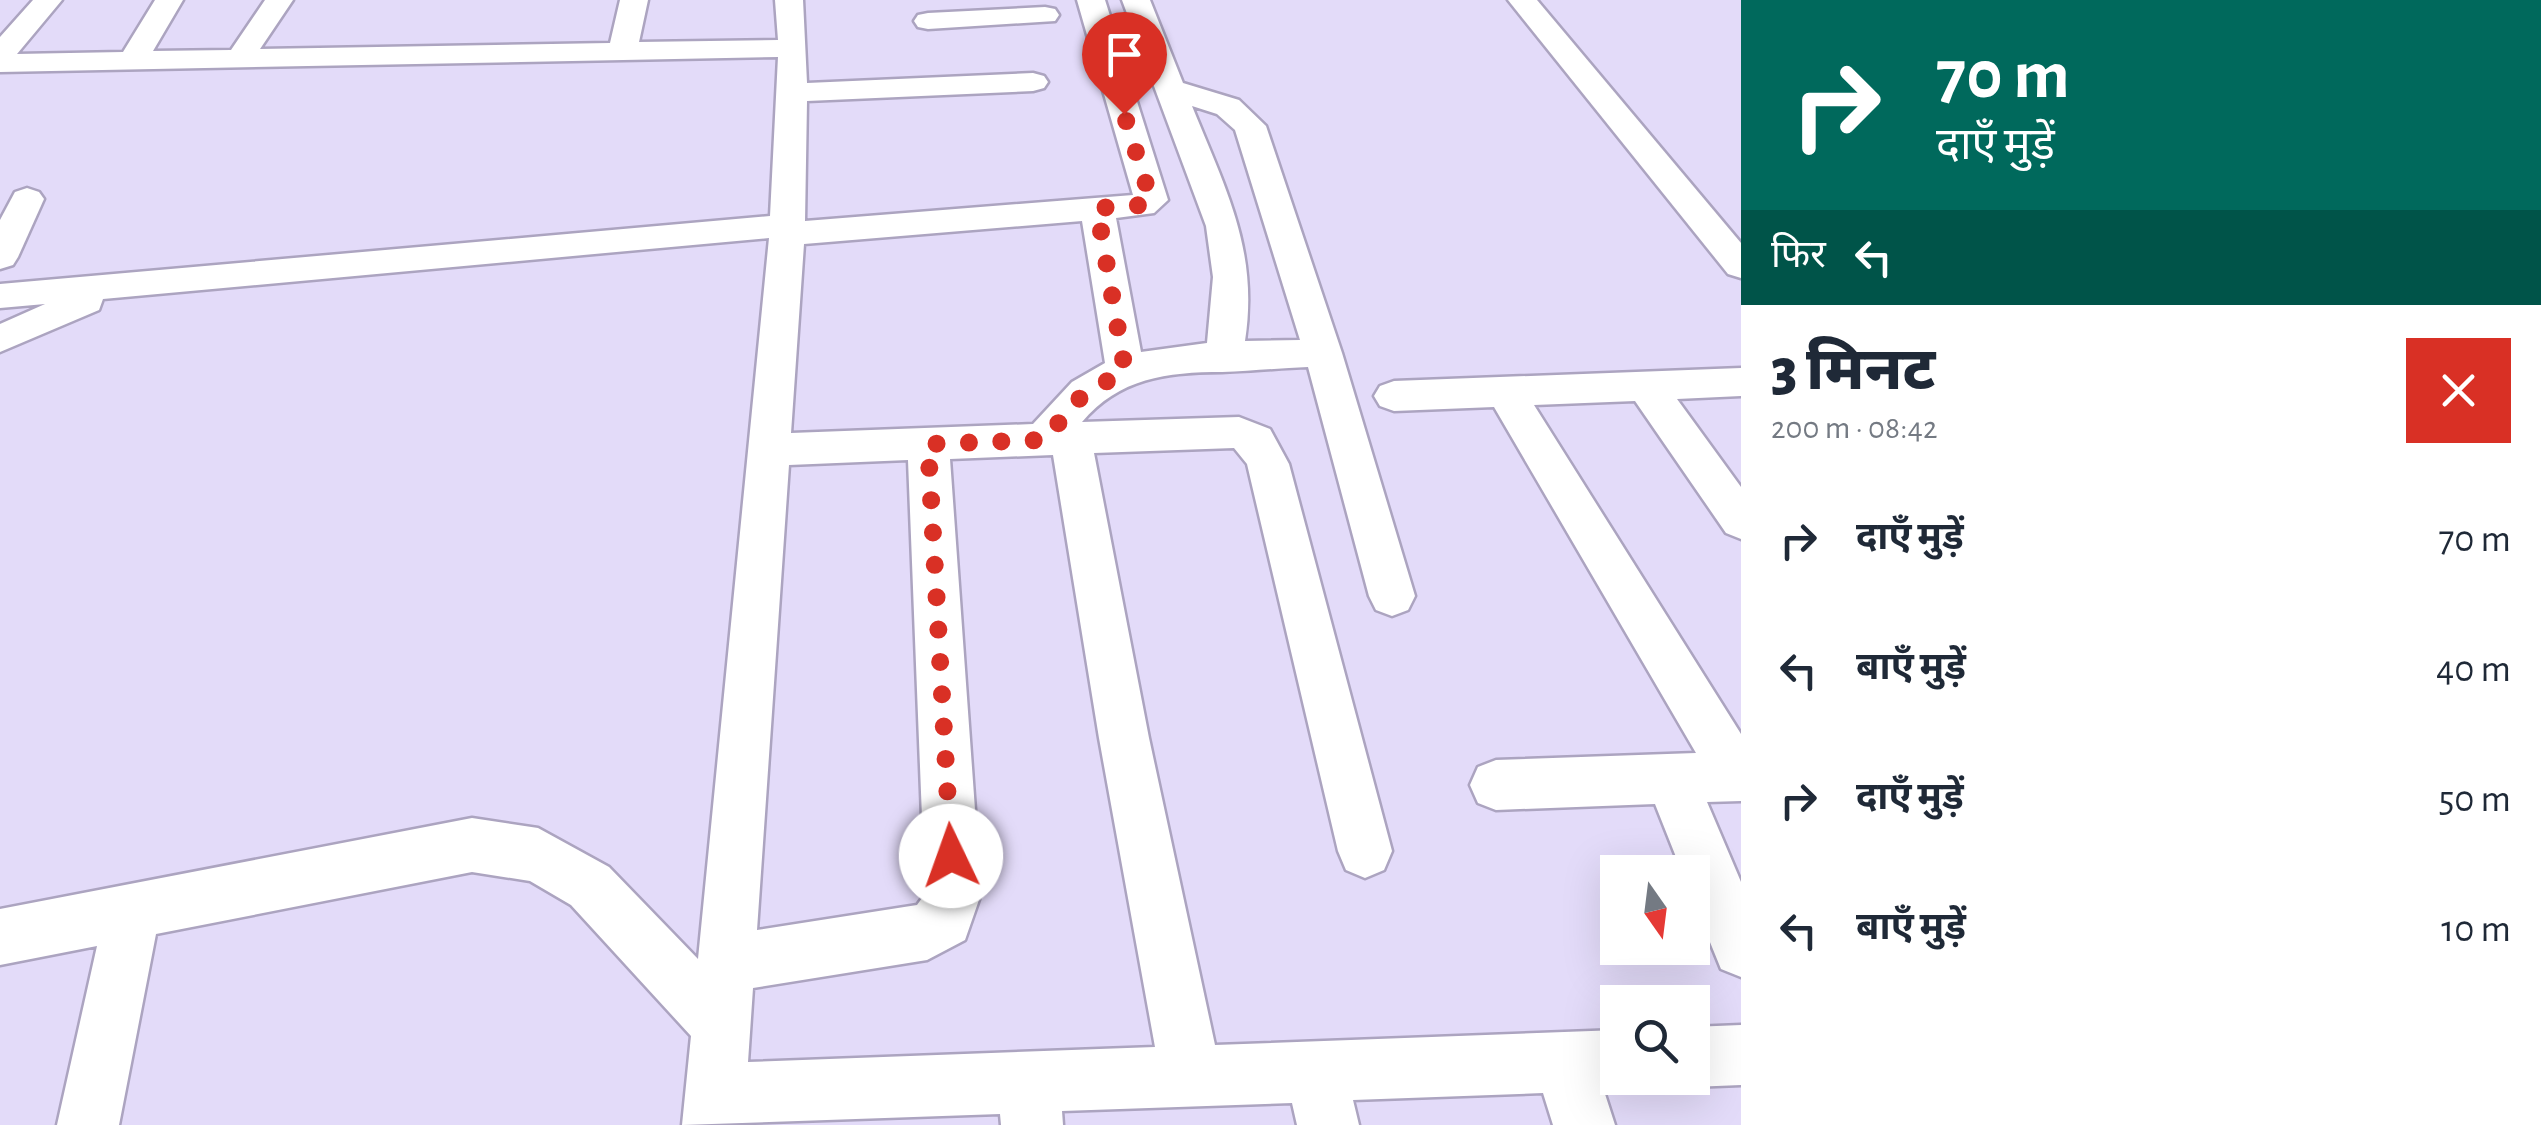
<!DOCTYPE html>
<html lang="hi">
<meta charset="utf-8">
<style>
:root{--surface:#fff;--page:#f6f6f7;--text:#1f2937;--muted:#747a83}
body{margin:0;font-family:"Alegreya Sans","Noto Sans Devanagari",sans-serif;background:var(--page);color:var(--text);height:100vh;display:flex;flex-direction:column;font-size:38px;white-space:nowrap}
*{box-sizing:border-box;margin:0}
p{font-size:32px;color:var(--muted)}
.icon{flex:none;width:55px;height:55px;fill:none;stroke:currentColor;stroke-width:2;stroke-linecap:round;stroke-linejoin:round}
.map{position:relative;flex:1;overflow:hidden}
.sheet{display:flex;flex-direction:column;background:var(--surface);width:800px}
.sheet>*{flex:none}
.banner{background:#00695c;color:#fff;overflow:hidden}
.needle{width:65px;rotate:166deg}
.controls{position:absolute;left:1600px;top:855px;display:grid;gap:20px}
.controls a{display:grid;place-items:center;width:110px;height:110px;border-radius:0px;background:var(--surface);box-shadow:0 10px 40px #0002;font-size:50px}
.pin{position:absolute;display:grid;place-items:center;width:85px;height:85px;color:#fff;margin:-102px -42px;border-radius:50% 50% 50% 0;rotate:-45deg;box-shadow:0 0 10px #0007}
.pin .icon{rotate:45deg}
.me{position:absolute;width:110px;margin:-55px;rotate:357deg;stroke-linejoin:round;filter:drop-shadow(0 0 8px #0008)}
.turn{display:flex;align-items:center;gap:35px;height:210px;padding:0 30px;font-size:45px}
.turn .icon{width:130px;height:130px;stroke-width:2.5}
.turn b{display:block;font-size:70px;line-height:85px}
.then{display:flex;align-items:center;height:95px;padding:0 30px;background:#0003;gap:20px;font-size:38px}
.round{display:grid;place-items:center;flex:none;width:105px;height:105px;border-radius:0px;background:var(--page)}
.head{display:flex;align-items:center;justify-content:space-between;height:170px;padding:0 30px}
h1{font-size:60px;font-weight:800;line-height:75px}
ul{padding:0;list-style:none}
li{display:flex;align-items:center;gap:30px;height:130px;padding:0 30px}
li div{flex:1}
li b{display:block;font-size:38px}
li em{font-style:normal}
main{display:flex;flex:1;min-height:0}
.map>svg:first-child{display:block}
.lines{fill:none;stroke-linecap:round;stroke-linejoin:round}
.street-casing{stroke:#aca4c0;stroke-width:5}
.street{fill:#fff;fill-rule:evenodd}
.route{stroke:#d93025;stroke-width:18;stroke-dasharray:0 32.4}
</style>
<main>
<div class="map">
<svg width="1741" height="1125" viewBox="0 0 1741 1125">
<rect width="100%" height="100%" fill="#e3dbf9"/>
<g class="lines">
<defs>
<g id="street">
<path d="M33,0H62L17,54L123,52L155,0H183L153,51L231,50L265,0H293L260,49L610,43L620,0H648L639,42L778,40L775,0H803L807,83L1033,73L1044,76L1048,82L1044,88L1033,91L807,101L805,221L1133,195L1077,0H1105L1168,200L1154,213L1116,218L1141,352L1207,343L1213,277L1206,226L1122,0H1150L1183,83L1239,100L1266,126L1342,353L1415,596L1408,610L1392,616L1376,610L1369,596L1308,367C1279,368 1250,371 1222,372C1167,372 1119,378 1082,422L1239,417L1270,429L1289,464L1392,851L1384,870L1365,878L1346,870L1338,851L1247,464L1234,448L1094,453L1149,738L1215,1045L1618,1030V1078H1641L1618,1090L1604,1091L1615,1125H1553L1543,1093L1353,1100L1359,1125H1297L1292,1103L1062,1111L1063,1125H1001L1000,1114L682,1125L691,1036L571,905L530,881L472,872L156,934L119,1125H57L97,946L0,965V909L472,818L538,828L609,867L698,959L769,238L103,299L99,310L0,352V324L45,304L0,308V284L770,216L778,57L0,72V37ZM1192,106L1217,114L1235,130L1300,340L1245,341C1259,250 1225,188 1192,106ZM1082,221L1105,363L1072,382L1033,424L791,433L804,244ZM1053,455L1099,738L1155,1047L748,1062L753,988L927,960L965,940L981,894L950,459ZM908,460L925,894L917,905L757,930L789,465Z"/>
<polygon points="1508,0 1537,0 1741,243 1741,278 1728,274"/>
<polygon points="1045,7 1055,9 1059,15 1055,21 928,29 918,27 914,21 918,15 928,13"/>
<polygon points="27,188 39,192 44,199 18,257 13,265 0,269 0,220 15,192"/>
<polygon points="1741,368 1741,396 1677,399 1741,487 1741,539 1726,533 1635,401 1534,405 1741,734 1741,801 1707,802 1741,882 1741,977 1721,969 1692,898 1692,872 1682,872 1655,804 1496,810 1478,803 1470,785 1478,767 1496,760 1696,753 1494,407 1394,411 1380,406 1374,396 1380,386 1394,381"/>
<polygon points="1741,1025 1741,1085 1692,1087 1671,1078 1692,1078 1692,1027"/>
</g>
</defs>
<!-- street casing -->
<use href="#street" class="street-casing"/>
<!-- street -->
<use href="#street" class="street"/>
</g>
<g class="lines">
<!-- route -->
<polyline class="route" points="951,856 928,444 1044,440 1080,398 1125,370 1097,208 1142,205 1151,200 1124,114"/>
</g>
</svg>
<div class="controls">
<a><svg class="needle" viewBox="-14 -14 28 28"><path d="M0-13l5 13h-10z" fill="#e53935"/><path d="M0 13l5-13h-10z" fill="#747a83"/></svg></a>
<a><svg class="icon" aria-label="search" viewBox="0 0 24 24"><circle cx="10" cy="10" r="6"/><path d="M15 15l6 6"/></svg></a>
</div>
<div class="pin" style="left:1124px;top:114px;background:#d93025"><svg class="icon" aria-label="arrive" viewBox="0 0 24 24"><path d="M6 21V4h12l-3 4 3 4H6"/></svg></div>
<svg class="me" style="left:951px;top:856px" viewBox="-20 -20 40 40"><circle r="19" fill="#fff"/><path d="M0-13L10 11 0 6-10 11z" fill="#d93025"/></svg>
</div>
<section class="sheet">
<div class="banner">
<div class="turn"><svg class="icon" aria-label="right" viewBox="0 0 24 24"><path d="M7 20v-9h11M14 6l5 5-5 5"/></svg><div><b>70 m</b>दाएँ मुड़ें</div></div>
<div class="then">फिर<svg class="icon" aria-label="left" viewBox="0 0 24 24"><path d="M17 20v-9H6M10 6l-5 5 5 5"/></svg></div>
</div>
<div class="head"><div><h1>3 मिनट</h1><p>200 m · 08:42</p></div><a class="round" style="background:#d93025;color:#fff"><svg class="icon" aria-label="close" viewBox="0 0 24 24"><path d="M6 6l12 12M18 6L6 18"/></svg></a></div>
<ul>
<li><svg class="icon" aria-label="right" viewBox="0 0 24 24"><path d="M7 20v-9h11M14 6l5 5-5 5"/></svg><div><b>दाएँ मुड़ें</b></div><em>70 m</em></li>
<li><svg class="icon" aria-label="left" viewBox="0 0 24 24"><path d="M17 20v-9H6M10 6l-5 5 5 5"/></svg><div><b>बाएँ मुड़ें</b></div><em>40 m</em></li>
<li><svg class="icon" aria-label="right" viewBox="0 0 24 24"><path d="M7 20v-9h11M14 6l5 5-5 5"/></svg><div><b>दाएँ मुड़ें</b></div><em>50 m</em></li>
<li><svg class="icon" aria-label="left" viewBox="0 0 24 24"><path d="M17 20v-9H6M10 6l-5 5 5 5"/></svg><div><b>बाएँ मुड़ें</b></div><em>10 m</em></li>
</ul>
</section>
</main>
